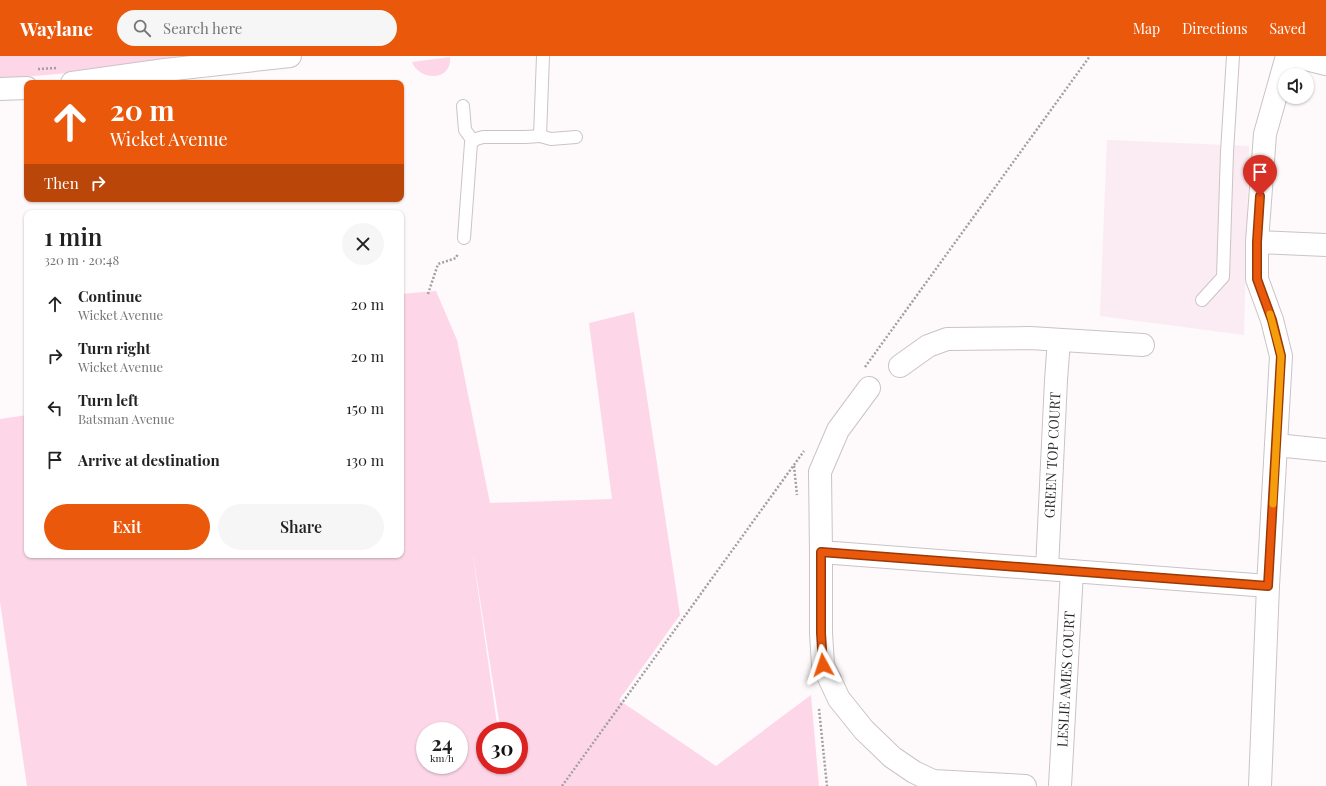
<!DOCTYPE html>
<meta charset="utf-8">
<style>
:root{--surface:#fff;--page:#f6f6f6;--text:#222;--muted:#767676;--accent:#ea580c}
body{margin:0;font-family:"Playfair Display",serif;background:var(--page);color:var(--text);height:100vh;display:flex;flex-direction:column;font-size:15px;white-space:nowrap}
*{box-sizing:border-box;margin:0}
p{font-size:13px;color:var(--muted)}
.icon{flex:none;width:22px;height:22px;fill:none;stroke:currentColor;stroke-width:2;stroke-linecap:round;stroke-linejoin:round}
.map{position:relative;flex:1;overflow:hidden}
.side{position:absolute;left:24px;top:154px;width:380px;height:348px;display:flex;flex-direction:column;background:var(--surface);border-radius:8px;box-shadow:0 1px 3px #0004}
.side>*{flex:none}
.top-card{position:absolute;left:24px;top:24px;width:380px;height:122px;border-radius:8px;box-shadow:0 1px 3px #0004;background:#ea580c;color:#fff;overflow:hidden}
.fabs{position:absolute;left:1278px;top:12px;display:grid;gap:8px}
.fabs a{display:grid;place-items:center;width:36px;height:36px;border-radius:50%;background:var(--surface);box-shadow:0 1px 3px #0004;font-size:20px}
.speed{position:absolute;left:416px;top:666px;display:flex;gap:8px;font-size:20px;font-weight:700;text-align:center}
.speed>*{display:grid;place-content:center;width:52px;height:52px;border-radius:50%;background:var(--surface);box-shadow:0 1px 3px #0004;line-height:1}
.speed small{font-size:10px;font-weight:400}
.speed .limit{border:6px solid #d22;background:#fff;color:#111}
.pin{position:absolute;display:grid;place-items:center;width:34px;height:34px;color:#fff;margin:-41px -17px;border-radius:50% 50% 50% 0;rotate:-45deg;box-shadow:0 0 4px #0007}
.pin .icon{rotate:45deg}
.me{position:absolute;width:44px;margin:-22px;rotate:355deg;stroke-linejoin:round;filter:drop-shadow(0 0 3px #0008)}
.turn{display:flex;align-items:center;gap:14px;height:84px;padding:0 20px;font-size:18px}
.turn .icon{width:52px;height:52px;stroke-width:2.5}
.turn b{display:block;font-size:28px;line-height:34px}
.then{display:flex;align-items:center;height:38px;padding:0 20px;background:#0003;gap:8px;font-size:15px}
.round{display:grid;place-items:center;flex:none;width:42px;height:42px;border-radius:21px;background:var(--page)}
.headline{display:flex;align-items:center;justify-content:space-between;height:68px;padding:0 20px}
h1{font-size:24px;font-weight:600;line-height:30px}
.cta{display:flex;gap:8px;margin-top:auto;padding:8px 20px}
.cta a{flex:1;height:46px;border-radius:24px;background:var(--accent);color:#fff;font-size:16px;font-weight:600;line-height:46px;text-align:center}
.cta a+a{background:var(--page);color:var(--text)}
ul{padding:0;list-style:none}
li{display:flex;align-items:center;gap:12px;height:52px;padding:0 20px}
li div{flex:1}
li b{display:block;font-size:15px}
li em{font-style:normal}
header{display:flex;align-items:center;gap:24px;box-sizing:border-box;height:56px;padding:0 20px;background:var(--accent);color:#fff}
header strong{font-size:19px}
nav{display:flex;gap:22px;margin-inline-start:auto;font-size:14px}
.search{width:280px;height:36px;background:var(--page);display:flex;align-items:center;gap:10px;box-sizing:border-box;padding:0 14px;border-radius:22px;color:var(--muted);font-size:15px}
.map>svg:first-child{display:block}
.built{fill:#fbebf2}
.green{fill:#fdd7e8;fill-rule:evenodd}
.lines{fill:none;stroke-linecap:round;stroke-linejoin:round}
.service-casing{stroke:#cbc3c7;stroke-width:14}
.minor-casing{stroke:#cbc3c7;stroke-width:24}
.tertiary-casing{stroke:#cbc3c7;stroke-width:24}
.path{stroke:#a39fa0;stroke-width:2.5;stroke-dasharray:2 2;stroke-linecap:butt}
.service{stroke:#fff;stroke-width:12}
.minor{stroke:#fff;stroke-width:22}
.tertiary{stroke:#fff;stroke-width:22}
.route-casing{stroke:#983908;stroke-width:10}
.route{stroke:#ea580c;stroke-width:7}
.slow{stroke:#f59e0b;stroke-width:7}
.labels{text-anchor:middle;stroke-width:4;stroke-linejoin:round;paint-order:stroke}
.street-label{font-size:14px;fill:#2a2728;stroke:#fff}
</style>
<header>
<strong>Waylane</strong>
<div class="search"><svg class="icon" aria-label="search" viewBox="0 0 24 24"><circle cx="10" cy="10" r="6"/><path d="M15 15l6 6"/></svg>Search here</div>
<nav><a>Map</a><a>Directions</a><a>Saved</a></nav>
</header>
<div class="map">
<svg width="1326" height="730" viewBox="0 0 1326 730">
<rect width="100%" height="100%" fill="#fef9fb"/>
<!-- built -->
<polygon class="built" points="1107,84 1249,90 1244,279 1100,260"/>
<!-- green -->
<g class="green">
<polygon points="0,0 211,0 102,14 0,23"/>
<path d="M450,1C452,25 420,26 412,6Z"/>
<path d="M436,235L457,284L490,447L612,443L589,267L634,256L680,559L619,644L716,710L811,639L819,730H27L0,546V363L27,359V499H401V238ZM473,499L499,665L497,668L473,500ZM425,675H459V709H425ZM485,675H519V709H485Z"/>
</g>
<g class="lines">
<defs>
<g id="service">
<polyline points="463,50 465,74 473,85"/>
<polyline points="540,80 551,83 576,81"/>
<polyline points="464,182 471,87 476,83 483,81 525,81 540,80 543,0"/>
<polyline points="1202,244 1223,221 1227,96 1233,0"/>
</g>
<g id="minor">
<polyline points="1294,0 1326,8"/>
<polyline points="1257,186 1326,189"/>
<polyline points="900,310 928,290 947,283 1030,282 1143,289"/>
<polyline points="869,332 838,374 820,416 821,496 1268,530"/>
<polyline points="1276,389 1326,394"/>
<polyline points="821,496 821,577 823,609 839,643 864,674 892,701 914,716 933,725 1025,730"/>
<path id="s1" d="M1047,513L1056,324L1059,284"/>
<path id="s2" d="M1060,730L1072,515"/>
<polyline points="1260,730 1268,530 1281,300 1272,264 1257,223 1257,186 1265,78 1287,0"/>
</g>
<g id="tertiary">
<polyline points="72,27 165,14 290,0"/>
<polyline points="0,33 27,32"/>
</g>
</defs>
<!-- service casing -->
<use href="#service" class="service-casing"/>
<!-- minor casing -->
<use href="#minor" class="minor-casing"/>
<!-- tertiary casing -->
<use href="#tertiary" class="tertiary-casing"/>
<!-- path -->
<g class="path">
<polyline points="38,13 57,12"/>
<polyline points="428,238 438,208 456,202 458,197"/>
<polyline points="865,311 1090,0"/>
<polyline points="794,410 797,439"/>
<polyline points="819,653 827,730"/>
<polyline points="562,730 804,395"/>
</g>
<!-- service -->
<use href="#service" class="service"/>
<!-- minor -->
<use href="#minor" class="minor"/>
<!-- tertiary -->
<use href="#tertiary" class="tertiary"/>
</g>
<g class="lines">
<defs>
<polyline id="route" points="823,609 821,577 821,496 1268,530 1281,300 1272,264 1257,223 1257,186 1260,140"/>
</defs>
<!-- route casing -->
<use href="#route" class="route-casing"/>
<!-- route -->
<use href="#route" class="route"/>
<!-- slow -->
<polyline class="slow" points="1270,258 1281,300 1273,448"/>
</g>
<g class="labels">
<!-- street labels -->
<g class="street-label">
<text dy="5" stroke="none"><textPath href="#s1" startOffset="114">GREEN TOP COURT</textPath></text>
<text dy="5" stroke="none"><textPath href="#s2" startOffset="107">LESLIE AMES COURT</textPath></text>
</g>
</g>
</svg>
<div class="fabs">
<a><svg class="icon" aria-label="sound" viewBox="0 0 24 24"><path d="M4 9h4l5-4v14l-5-4H4zM17 9q2 3 0 6"/></svg></a>
</div>
<div class="speed"><div>24<small>km/h</small></div><div class="limit">30</div></div>
<div class="pin" style="left:1260px;top:140px;background:#d93025"><svg class="icon" aria-label="arrive" viewBox="0 0 24 24"><path d="M6 21V4h12l-3 4 3 4H6"/></svg></div>
<svg class="me" style="left:823px;top:609px" viewBox="-20 -20 40 40"><path d="M0-17L14 15 0 8-14 15z" fill="#ea580c" stroke="#fff" stroke-width="4"/></svg>
<div class="top-card">
<div class="turn"><svg class="icon" aria-label="ahead" viewBox="0 0 24 24"><path d="M12 20V5M6 11l6-6 6 6"/></svg><div><b>20 m</b>Wicket Avenue</div></div>
<div class="then">Then<svg class="icon" aria-label="right" viewBox="0 0 24 24"><path d="M7 20v-9h11M14 6l5 5-5 5"/></svg></div>
</div>
<section class="side">
<div class="headline"><div><h1>1 min</h1><p>320 m · 20:48</p></div><a class="round"><svg class="icon" aria-label="close" viewBox="0 0 24 24"><path d="M6 6l12 12M18 6L6 18"/></svg></a></div>
<ul>
<li><svg class="icon" aria-label="ahead" viewBox="0 0 24 24"><path d="M12 20V5M6 11l6-6 6 6"/></svg><div><b>Continue</b><p>Wicket Avenue</p></div><em>20 m</em></li>
<li><svg class="icon" aria-label="right" viewBox="0 0 24 24"><path d="M7 20v-9h11M14 6l5 5-5 5"/></svg><div><b>Turn right</b><p>Wicket Avenue</p></div><em>20 m</em></li>
<li><svg class="icon" aria-label="left" viewBox="0 0 24 24"><path d="M17 20v-9H6M10 6l-5 5 5 5"/></svg><div><b>Turn left</b><p>Batsman Avenue</p></div><em>150 m</em></li>
<li><svg class="icon" aria-label="arrive" viewBox="0 0 24 24"><path d="M6 21V4h12l-3 4 3 4H6"/></svg><div><b>Arrive at destination</b></div><em>130 m</em></li>
</ul>
<div class="cta"><a>Exit</a><a>Share</a></div>
</section>
</div>
